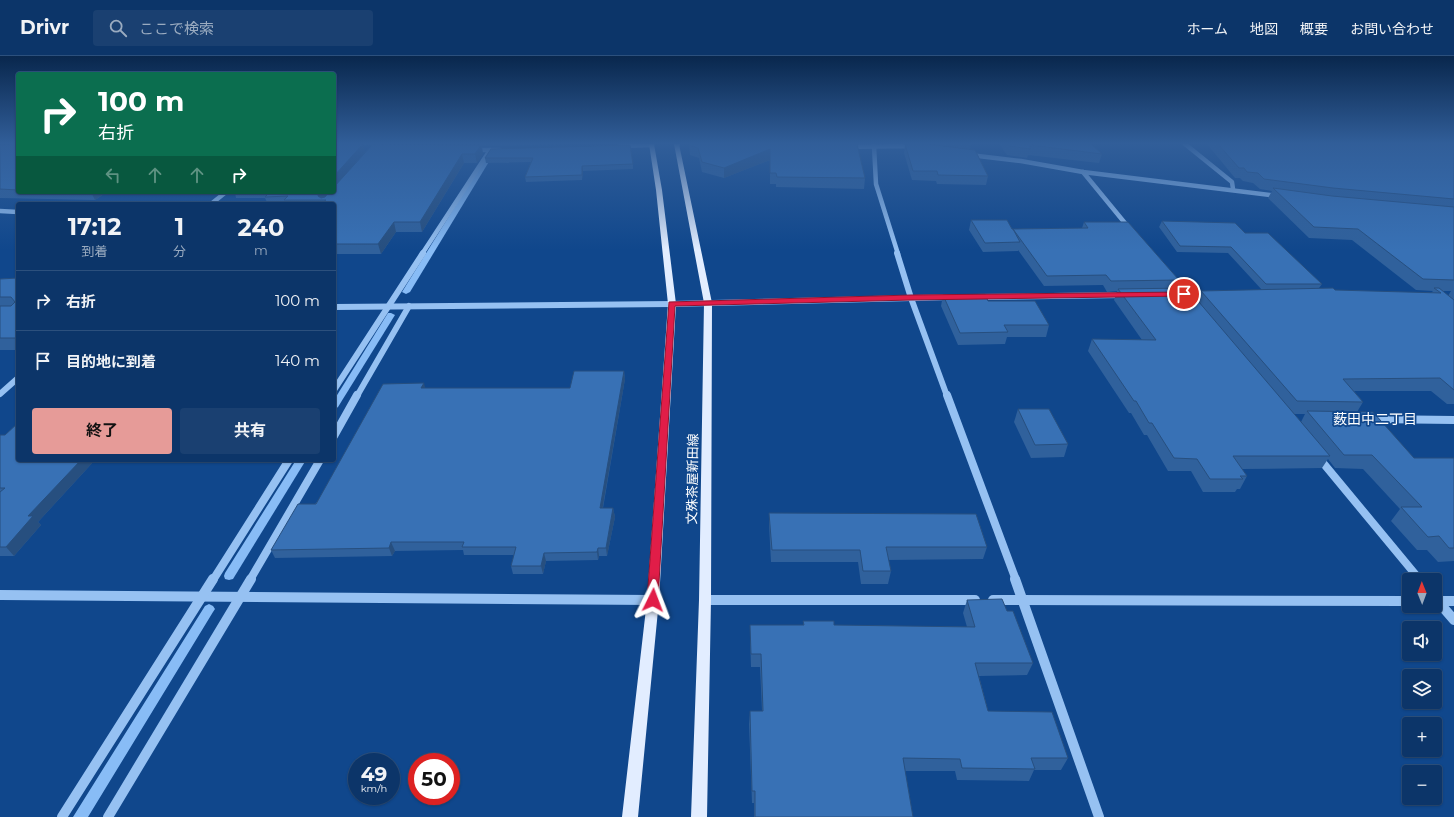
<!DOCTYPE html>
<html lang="ja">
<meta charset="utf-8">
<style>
:root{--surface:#0c3569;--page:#1a4071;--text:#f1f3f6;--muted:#9aabc0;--line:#2c507d;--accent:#e69b98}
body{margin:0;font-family:Montserrat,"Noto Sans JP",sans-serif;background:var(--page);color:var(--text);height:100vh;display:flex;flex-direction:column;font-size:15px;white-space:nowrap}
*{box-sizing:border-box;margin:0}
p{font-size:13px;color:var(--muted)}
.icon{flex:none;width:22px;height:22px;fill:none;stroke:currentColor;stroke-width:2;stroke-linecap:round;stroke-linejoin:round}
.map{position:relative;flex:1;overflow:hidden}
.side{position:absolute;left:16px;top:146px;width:320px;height:260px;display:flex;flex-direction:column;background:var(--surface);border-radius:4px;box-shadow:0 1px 3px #0004,0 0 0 1px var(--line)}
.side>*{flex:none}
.banner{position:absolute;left:16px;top:16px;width:320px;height:122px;border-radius:4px;box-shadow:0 1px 3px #0004,0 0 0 1px var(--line);background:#0b6e4f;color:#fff;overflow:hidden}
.needle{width:26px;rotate:359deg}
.controls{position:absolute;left:1402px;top:517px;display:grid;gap:8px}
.controls a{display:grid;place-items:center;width:40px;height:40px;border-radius:4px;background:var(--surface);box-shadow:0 1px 3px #0004,0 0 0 1px var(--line);font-size:20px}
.speed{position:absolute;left:348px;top:697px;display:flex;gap:8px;font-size:20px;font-weight:700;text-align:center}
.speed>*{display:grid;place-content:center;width:52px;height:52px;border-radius:50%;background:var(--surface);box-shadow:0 1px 3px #0004,0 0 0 1px var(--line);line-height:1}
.speed small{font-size:10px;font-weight:400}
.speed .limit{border:6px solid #d22;background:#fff;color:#111}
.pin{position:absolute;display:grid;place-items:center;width:34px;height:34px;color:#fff;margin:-17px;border:2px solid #fff;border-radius:50%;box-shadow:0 1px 4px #0007}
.me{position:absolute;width:44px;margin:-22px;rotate:3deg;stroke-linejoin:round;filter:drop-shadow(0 0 3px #0008)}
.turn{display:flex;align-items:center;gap:14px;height:84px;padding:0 16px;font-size:18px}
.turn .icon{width:52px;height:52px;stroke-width:2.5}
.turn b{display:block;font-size:28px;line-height:34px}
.lanes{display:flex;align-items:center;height:38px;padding:0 16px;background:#0003;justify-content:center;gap:20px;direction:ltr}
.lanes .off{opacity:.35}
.eta{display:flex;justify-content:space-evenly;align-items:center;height:68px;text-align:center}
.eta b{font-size:24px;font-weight:700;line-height:28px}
.button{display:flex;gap:8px;margin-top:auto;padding:8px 16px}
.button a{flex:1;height:46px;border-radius:4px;background:var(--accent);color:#111;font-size:16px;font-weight:700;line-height:46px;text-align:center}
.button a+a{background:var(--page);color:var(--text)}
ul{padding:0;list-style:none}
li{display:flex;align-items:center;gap:12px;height:60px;padding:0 16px;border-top:1px solid var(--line)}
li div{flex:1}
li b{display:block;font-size:15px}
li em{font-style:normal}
header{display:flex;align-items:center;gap:24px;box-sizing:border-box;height:56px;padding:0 20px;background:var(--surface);border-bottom:1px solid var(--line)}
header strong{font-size:19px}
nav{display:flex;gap:22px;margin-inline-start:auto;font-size:14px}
.search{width:280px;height:36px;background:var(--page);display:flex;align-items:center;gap:10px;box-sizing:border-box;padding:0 14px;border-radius:4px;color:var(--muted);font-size:15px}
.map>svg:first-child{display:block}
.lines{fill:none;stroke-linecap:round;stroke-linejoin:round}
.stream{fill:#88bcf6;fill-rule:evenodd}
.minor-far3{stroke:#96c1f2;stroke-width:4.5}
.minor-far2{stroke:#96c1f2;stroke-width:6}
.minor-far1{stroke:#96c1f2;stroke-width:8}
.minor{stroke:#96c1f2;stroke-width:10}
.major{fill:#e2edff;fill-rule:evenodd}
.wall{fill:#30619c;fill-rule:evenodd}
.shaded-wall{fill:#274f7f}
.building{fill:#3871b5;stroke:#274f7f}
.route{fill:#e11d48;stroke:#92132f}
.labels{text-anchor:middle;stroke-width:3.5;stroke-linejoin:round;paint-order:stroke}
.street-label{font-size:13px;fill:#fff;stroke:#10478c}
.neighbourhood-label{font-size:14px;fill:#fff;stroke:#10478c}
</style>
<header>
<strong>Drivr</strong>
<div class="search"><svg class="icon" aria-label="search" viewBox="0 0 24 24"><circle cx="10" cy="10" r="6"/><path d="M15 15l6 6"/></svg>ここで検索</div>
<nav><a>ホーム</a><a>地図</a><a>概要</a><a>お問い合わせ</a></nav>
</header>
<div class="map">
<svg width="1454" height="761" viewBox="0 0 1454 761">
<rect width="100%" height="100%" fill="#10478c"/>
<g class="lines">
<!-- stream -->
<g class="stream">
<polygon points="490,97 493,99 410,236 406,238 402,236 487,99"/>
<polygon points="388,257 391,257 395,259 338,351 334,354 334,344"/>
<polygon points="296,404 306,404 233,523 229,524 225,523 224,520 225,517"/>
<polygon points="209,548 213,550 215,553 213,556 88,761 73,761 205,550"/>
</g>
<!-- minor-far3 -->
<g class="minor-far3">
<polyline points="676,88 678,88"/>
<polyline points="1185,88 1232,126 1233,133"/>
<polyline points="620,90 651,89"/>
<polyline points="874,90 876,128 898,198"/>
<polyline points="848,91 902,90 914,92"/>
<polyline points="474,94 500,94"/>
<polyline points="970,99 1021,105 1083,116 1279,140"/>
<polyline points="1083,116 1129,172"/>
<polyline points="211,148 226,136"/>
<polyline points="0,155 18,156"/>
<polyline points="422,198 490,94"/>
</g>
<!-- minor-far2 -->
<g class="minor-far2">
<polyline points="897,197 911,242 947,340"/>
<polyline points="1184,238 1208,238"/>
<polyline points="976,241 1124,239"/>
<polyline points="334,251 672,248 952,241"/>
<polyline points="334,334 423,197"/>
<polyline points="0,338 18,322"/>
<polyline points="357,340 409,250"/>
</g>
<!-- minor-far1 -->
<g class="minor-far1">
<polyline points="947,339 1016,524"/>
<polyline points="1372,363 1454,364"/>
<polyline points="334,380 357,339"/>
<polyline points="1319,402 1420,524"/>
<polyline points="213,524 289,404"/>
<polyline points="250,524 320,404"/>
</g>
<!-- minor -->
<g class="minor">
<polyline points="1015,523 1099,761"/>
<polyline points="0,539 653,544"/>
<polyline points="1435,542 1454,564"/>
<polyline points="705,544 975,544"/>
<polyline points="993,544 1409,545"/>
<polyline points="1435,545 1454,545"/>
<polyline points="62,761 213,523"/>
<polyline points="108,761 251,523"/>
</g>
<!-- major -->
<g class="major">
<polygon points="649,88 654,88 662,134 676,248 659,544 638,761 622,761 647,544 668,248 656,134"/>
<polygon points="674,88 679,88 712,247 711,544 707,761 691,761 699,544 704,247"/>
</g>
</g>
<!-- wall -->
<g class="wall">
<polygon points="0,88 18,88 18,136 107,136 95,144 0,142"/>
<path d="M334,88H573L482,90L483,98L477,107H464L422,176H396L381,198H334V148H268L265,142H236L235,137H230L229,136H334ZM363,89H372L365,96Z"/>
<polygon points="689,88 857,88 865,122 864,133 776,131 776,128 770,128 770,104 724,122 702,116 699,102 690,99"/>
<polygon points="905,88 971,88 970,93 988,120 986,129 937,128 936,125 912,124 904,97"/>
<polygon points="999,88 1091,88 1102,98 1099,107 1028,99 1027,102 1007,99"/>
<path d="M1207,88H1454V348H1447L1431,335H1354L1363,346L1357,356L1414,402H1454V505L1438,506L1427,494H1417L1391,465L1400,453L1363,413L1335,412L1328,403L1322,412L1242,413L1247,420L1240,433H1237L1235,436H1203L1191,415H1168L1147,379H1144L1131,357H1129L1088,295L1092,283L1142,284L1114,244L1117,235L1107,236L1103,229L1044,230L1018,194V195L983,196L969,174L971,164L1012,173L1082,172L1084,166L1179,224L1176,232L1197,244L1201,235L1262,234L1228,197L1177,196L1159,171L1162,165L1245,177L1322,228L1319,232L1335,234L1431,237L1433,235L1416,234L1352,184L1309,182L1268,142L1272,135L1260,133L1253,127L1243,125L1240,122H1235ZM1443,235H1451L1448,240ZM1294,358H1305L1301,366Z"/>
<polygon points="491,93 633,108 633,113 583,115 582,124 526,126 525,121 531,106 486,107 485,102"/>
<polygon points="165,136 220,136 219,137 165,138"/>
<polygon points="18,222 18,294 0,294 0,223"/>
<polygon points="943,239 988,245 1049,269 1046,281 1007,281 1005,288 958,289 941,250"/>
<polygon points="624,315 625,323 603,452 613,452 615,461 607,500 599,500 598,504 546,505 543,518 513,518 511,510 514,499 464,499 463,494 395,495 392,500 275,502 271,494 425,332 570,332"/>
<polygon points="1018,353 1068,388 1064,401 1031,402 1014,366"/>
<polygon points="0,379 18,404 95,404 38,466 41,469 14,500 0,500"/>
<polygon points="769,457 987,491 983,503 888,504 891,515 888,528 861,528 858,506 771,506 769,469"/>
<polygon points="967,544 1007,555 1033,607 1027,619 979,620 988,655 1068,702 1061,714 1034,714 1029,725 957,724 955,715 905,715 913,761 754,761 754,747 752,747 749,668 750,655 762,655 760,611 751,611 750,581 750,569 803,569 803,565 834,569 967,571 963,557"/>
</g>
<!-- shaded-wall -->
<g class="shaded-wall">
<polygon points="0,88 17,88 0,91"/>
<polygon points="363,88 365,96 334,132 334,120"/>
<polygon points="481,89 483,98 477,107 475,98"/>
<polygon points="770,93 770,104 724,122 724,112"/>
<polygon points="462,98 464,107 422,176 420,166"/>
<polygon points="582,110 583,115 582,124"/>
<polygon points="91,136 107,136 95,144"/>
<polygon points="319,136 331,136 324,144 318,140"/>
<polygon points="394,166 396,176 381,198 378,188"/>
<polygon points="624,315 625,323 601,461 600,452"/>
<polygon points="424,327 426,335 421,332"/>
<polygon points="81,404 95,404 38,466 41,469 14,500 6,491 28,460"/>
<polygon points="613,452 615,461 607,500 606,492"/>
<polygon points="391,486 395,495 392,500 389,492"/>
<polygon points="598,492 599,500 598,504 597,496"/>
<polygon points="544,497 546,505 543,518 541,510"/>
</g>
<!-- building -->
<g class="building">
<polygon points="11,88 18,88 18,134 0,133 0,89"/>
<polygon points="334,88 363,88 334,120"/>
<polygon points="373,88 481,89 475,98 462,98 420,166 394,166 378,188 334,188 334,148 322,147 326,144 284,144 288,140 265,141 270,136 319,136 318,140 321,142 325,141 329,136 334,136 334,131"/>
<polygon points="689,88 857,88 865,122 777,121 776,117 770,117 770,93 724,112 702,106 698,92 689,89"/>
<polygon points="905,88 927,88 975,94 988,120 938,119 937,115 913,115"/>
<polygon points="1007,88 1091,88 1102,98 1030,89 1030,93 1009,90"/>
<polygon points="1218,88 1454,88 1454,143 1333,132 1264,123 1258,117 1247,116 1244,112 1239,112"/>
<polygon points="630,89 633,108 582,110 582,119 525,121 533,102 485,102 491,93"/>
<polygon points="1273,132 1332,140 1454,151 1454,224 1423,223 1358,173 1314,171"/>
<polygon points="971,164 1007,164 1012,173 1088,172 1084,166 1128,166 1179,224 1111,225 1106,219 1047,220 1013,173 1020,186 985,187"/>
<polygon points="1162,165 1235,167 1245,177 1268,177 1322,228 1266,228 1231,191 1180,190"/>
<polygon points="18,222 18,282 0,282 0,250 11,250 15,246 11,241 0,241 0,223"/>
<polygon points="1187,232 1330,400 1233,400 1247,420 1240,420 1243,423 1210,423 1197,403 1174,402 1152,367 1149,367 1136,345 1134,345 1092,283 1156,284 1118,233"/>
<polygon points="1333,232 1335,234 1441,237 1434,232 1439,232 1454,244 1454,334 1440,322 1343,323 1363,346 1297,345 1201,235"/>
<polygon points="985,238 988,245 1035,245 1049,269 1004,269 1008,276 960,277 943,239"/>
<polygon points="574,315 624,315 600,452 613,452 606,492 598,492 597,496 544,497 541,510 511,510 516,491 462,491 464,486 391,486 389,492 271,494 298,448 316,448 383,328 424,327 421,332 570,332"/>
<polygon points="1018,353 1049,353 1068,388 1035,389"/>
<polygon points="1307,355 1373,356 1414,402 1454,402 1454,492 1449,492 1439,480 1428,481 1401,451 1422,451 1372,399 1344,399"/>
<polygon points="18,367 18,404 81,404 28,460 33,460 6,491 0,491 0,436 5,432 0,432 0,379 5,379"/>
<polygon points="769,457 976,458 987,491 886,491 891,515 863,515 860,494 772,494"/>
<polygon points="1002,543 1007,555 1013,555 1033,607 975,607 988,655 1052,656 1068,702 1031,702 1035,713 962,712 960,703 903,702 913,761 755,761 755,735 752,735 750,655 763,655 761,598 751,598 750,569 804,569 803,565 834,565 834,569 975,571 967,544"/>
</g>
<!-- sky -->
<linearGradient id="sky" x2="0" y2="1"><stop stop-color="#09274d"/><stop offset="0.45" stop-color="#315e99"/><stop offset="1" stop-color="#315e99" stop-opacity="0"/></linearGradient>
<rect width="1454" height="194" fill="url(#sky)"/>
<!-- route -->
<polygon class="route" points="1184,236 1186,237 1186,240 911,244 675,250 658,544 657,547 649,547 647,544 669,246 911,239"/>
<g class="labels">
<!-- street labels -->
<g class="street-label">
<text transform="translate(692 423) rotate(-89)" y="5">文殊茶屋新田線</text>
</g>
<!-- neighbourhood labels -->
<g class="neighbourhood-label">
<text x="1375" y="368">薮田中二丁目</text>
</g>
</g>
</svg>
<div class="controls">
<a><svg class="needle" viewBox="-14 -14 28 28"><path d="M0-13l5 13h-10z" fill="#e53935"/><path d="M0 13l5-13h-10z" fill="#9aabc0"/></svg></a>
<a><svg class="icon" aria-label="sound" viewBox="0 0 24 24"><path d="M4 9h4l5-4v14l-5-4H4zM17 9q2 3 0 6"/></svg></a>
<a><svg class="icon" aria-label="layers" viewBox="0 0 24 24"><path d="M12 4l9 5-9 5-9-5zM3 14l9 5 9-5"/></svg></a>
<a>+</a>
<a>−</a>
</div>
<div class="speed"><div>49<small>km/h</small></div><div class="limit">50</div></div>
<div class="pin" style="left:1184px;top:238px;background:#d93025"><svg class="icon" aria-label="arrive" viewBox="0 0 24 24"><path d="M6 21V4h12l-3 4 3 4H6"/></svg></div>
<svg class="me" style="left:653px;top:544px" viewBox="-20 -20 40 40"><path d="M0-17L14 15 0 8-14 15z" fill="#e11d48" stroke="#fff" stroke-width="4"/></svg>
<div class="banner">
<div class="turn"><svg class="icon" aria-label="right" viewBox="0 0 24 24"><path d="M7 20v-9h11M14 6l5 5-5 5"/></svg><div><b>100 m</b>右折</div></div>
<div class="lanes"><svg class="icon off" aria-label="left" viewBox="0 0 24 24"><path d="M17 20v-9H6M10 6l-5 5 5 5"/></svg><svg class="icon off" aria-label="ahead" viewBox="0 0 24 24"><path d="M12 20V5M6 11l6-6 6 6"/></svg><svg class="icon off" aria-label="ahead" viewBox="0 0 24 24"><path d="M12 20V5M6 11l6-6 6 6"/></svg><svg class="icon" aria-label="right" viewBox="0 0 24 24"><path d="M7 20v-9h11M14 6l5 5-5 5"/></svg></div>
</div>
<section class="side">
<div class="eta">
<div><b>17:12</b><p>到着</p></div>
<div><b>1</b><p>分</p></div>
<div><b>240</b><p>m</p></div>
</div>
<ul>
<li><svg class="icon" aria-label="right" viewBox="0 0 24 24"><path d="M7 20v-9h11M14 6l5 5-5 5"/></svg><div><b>右折</b></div><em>100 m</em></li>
<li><svg class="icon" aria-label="arrive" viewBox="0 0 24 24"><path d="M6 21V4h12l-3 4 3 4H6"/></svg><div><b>目的地に到着</b></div><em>140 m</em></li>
</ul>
<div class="button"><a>終了</a><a>共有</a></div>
</section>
</div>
